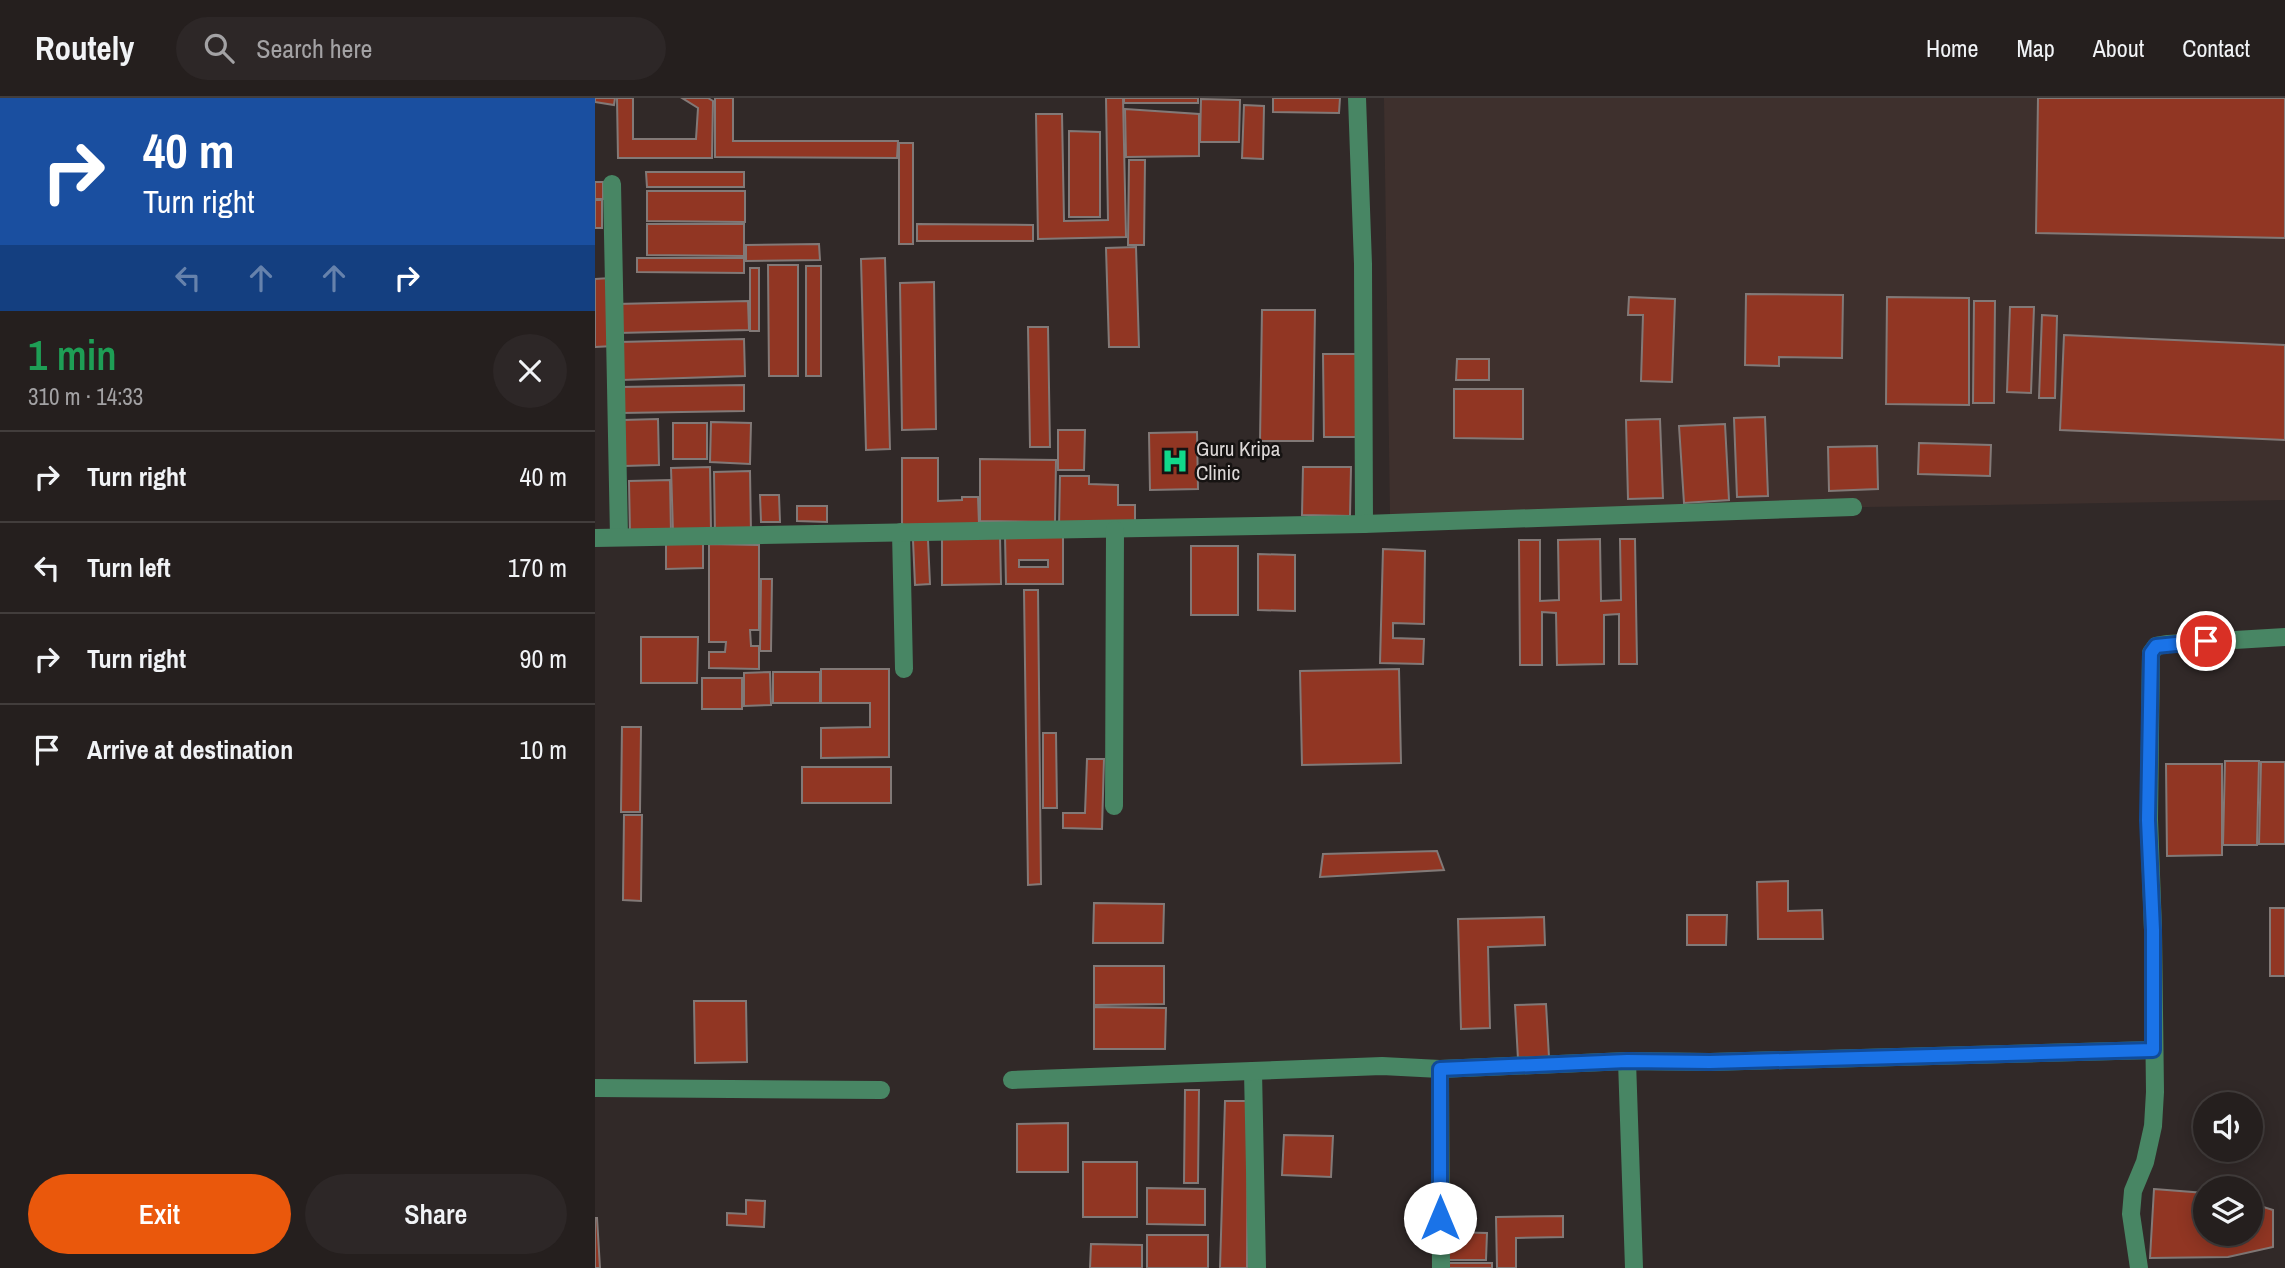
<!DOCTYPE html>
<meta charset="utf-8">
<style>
:root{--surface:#251f1e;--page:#2d2727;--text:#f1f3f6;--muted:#a3a2a4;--line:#423d3c;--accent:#ea580c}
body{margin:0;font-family:"Archivo Narrow",sans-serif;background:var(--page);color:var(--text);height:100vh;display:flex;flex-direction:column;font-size:26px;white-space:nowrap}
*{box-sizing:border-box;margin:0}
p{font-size:23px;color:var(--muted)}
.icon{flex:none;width:38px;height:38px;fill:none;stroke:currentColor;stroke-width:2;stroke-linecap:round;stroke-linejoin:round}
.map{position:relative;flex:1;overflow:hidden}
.sheet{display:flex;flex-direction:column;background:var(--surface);width:595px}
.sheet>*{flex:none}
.hud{background:#1a4fa0;color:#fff;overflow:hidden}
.controls{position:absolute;left:1598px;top:994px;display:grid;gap:14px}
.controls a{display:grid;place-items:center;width:70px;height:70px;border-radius:50%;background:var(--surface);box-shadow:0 4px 18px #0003,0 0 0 2px var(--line);font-size:35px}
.pin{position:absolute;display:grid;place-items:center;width:60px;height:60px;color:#fff;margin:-30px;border:4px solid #fff;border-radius:50%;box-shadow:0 2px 7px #0007}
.me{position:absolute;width:77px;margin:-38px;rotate:0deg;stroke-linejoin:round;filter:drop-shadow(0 0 5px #0008)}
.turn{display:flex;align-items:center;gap:24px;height:147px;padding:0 28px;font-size:32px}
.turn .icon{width:91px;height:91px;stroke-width:2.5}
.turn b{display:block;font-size:49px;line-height:60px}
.lanes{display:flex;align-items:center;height:66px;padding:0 28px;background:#0003;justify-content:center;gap:35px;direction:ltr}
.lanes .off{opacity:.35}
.round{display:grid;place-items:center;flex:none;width:74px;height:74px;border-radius:37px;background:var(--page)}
.headline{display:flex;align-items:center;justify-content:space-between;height:119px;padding:0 28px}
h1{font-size:42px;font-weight:600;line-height:52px;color:#1e9e55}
.button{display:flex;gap:14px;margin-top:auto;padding:14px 28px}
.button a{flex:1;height:80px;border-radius:42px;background:var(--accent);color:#fff;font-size:28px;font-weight:600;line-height:80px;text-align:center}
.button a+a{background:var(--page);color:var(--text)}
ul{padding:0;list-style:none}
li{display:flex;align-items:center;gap:21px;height:91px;padding:0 28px;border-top:2px solid var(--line)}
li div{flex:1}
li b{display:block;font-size:26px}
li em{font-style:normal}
header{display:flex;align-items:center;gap:42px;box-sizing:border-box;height:98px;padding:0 35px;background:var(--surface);border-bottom:2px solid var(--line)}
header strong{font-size:33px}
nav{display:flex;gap:38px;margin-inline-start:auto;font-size:24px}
.search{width:490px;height:63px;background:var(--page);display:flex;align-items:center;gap:18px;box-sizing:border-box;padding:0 24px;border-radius:38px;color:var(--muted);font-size:26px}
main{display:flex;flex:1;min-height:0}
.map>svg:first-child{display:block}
.built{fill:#3e302d}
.building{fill:#913623;stroke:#827977;stroke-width:2;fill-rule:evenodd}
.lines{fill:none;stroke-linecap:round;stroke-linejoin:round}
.minor{stroke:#488664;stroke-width:18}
.route-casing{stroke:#114b97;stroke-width:18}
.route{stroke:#1a73e8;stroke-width:12}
.labels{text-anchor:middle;stroke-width:5;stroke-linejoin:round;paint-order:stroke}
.poi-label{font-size:21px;fill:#ddd8d7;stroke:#161312;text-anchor:start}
</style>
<header>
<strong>Routely</strong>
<div class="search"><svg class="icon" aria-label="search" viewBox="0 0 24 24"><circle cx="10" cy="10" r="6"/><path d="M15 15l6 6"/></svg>Search here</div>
<nav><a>Home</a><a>Map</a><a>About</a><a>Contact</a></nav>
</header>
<main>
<section class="sheet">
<div class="hud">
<div class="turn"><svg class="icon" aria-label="right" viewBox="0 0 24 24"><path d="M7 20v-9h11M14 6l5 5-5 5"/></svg><div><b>40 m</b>Turn right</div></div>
<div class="lanes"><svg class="icon off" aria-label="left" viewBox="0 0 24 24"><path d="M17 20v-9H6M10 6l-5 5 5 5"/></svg><svg class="icon off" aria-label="ahead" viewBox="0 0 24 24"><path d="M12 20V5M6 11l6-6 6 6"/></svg><svg class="icon off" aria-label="ahead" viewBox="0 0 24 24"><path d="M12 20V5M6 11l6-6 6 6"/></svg><svg class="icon" aria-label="right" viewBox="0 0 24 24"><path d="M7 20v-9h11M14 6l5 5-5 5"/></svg></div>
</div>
<div class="headline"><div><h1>1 min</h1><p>310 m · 14:33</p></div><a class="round"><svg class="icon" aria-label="close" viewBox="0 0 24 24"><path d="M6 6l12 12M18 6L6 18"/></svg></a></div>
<ul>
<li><svg class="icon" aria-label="right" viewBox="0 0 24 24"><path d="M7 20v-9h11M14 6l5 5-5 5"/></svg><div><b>Turn right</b></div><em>40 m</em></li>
<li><svg class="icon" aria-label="left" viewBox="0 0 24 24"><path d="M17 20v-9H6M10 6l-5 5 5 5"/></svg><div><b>Turn left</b></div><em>170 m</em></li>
<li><svg class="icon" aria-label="right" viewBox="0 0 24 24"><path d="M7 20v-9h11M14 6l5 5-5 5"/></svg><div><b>Turn right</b></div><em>90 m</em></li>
<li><svg class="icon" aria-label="arrive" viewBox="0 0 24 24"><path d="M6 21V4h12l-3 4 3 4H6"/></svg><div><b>Arrive at destination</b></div><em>10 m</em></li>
</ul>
<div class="button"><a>Exit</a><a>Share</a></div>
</section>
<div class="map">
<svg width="1690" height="1170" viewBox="0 0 1690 1170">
<rect width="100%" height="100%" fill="#312928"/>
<!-- built -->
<polygon class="built" points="789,0 1690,0 1690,402 795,417"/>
<!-- building -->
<g class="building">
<polygon points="0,0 20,0 19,7 0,4"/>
<polygon points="22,0 38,0 38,41 101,41 103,10 87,0 113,0 118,3 117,60 23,60"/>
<polygon points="120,0 138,0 138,43 303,43 302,60 120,59"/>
<polygon points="511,0 528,0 531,139 443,141 441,16 467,16 469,123 513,122"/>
<rect x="529" y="0" width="74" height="5"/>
<polygon points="678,0 745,0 744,15 678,14"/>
<polygon points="1443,0 1690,0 1690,140 1441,135"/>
<polygon points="606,1 645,2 644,44 605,44"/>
<polygon points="649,7 669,8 668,61 647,60"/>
<polygon points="530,11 604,16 604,58 531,59"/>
<polygon points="474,33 505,34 505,119 474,119"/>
<rect x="304" y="45" width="14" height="101"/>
<polygon points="534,62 550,62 549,147 533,147"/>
<polygon points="51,74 149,74 149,89 52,89"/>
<rect x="0" y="84" width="8" height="17"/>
<polygon points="52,93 150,93 150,124 52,123"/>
<rect x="0" y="102" width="7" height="28"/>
<polygon points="52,126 149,126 149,158 52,157"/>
<polygon points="322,126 438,127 438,143 322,143"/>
<polygon points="224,146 225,162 151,163 151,147"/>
<polygon points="541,149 544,249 514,249 511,150"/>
<polygon points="42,160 149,160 149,175 42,174"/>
<polygon points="290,160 295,351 271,352 266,161"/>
<polygon points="173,167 203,167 203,278 174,278"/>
<rect x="211" y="168" width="15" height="110"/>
<rect x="155" y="170" width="9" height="63"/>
<polygon points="15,180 18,248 0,249 0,181"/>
<polygon points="339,184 341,331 307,332 305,185"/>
<polygon points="1151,196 1248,197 1247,260 1184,259 1184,268 1150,267"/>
<polygon points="1034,199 1080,201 1077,284 1046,283 1048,217 1033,217"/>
<polygon points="1292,199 1374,200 1374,307 1291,306"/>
<polygon points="153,203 154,232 22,235 21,206"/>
<polygon points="1379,203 1400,203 1399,305 1378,305"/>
<polygon points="1415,209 1439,209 1436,295 1412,294"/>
<polygon points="667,212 720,212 718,343 665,343"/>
<polygon points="1447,217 1462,218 1460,300 1444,300"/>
<polygon points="433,229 453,229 455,349 435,349"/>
<polygon points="1469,237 1690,247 1690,342 1465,332"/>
<polygon points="149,241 150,278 26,282 25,244"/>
<polygon points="728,256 764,256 765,339 729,339"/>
<polygon points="862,261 894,261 894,282 861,282"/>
<polygon points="149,287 149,313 26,315 25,289"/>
<polygon points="859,291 928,291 928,341 859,340"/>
<polygon points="1170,319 1173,398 1142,399 1139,320"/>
<polygon points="63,321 64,367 29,368 28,322"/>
<polygon points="1065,321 1068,400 1033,401 1031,322"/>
<polygon points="116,324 156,325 155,366 115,364"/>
<rect x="78" y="325" width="34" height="36"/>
<polygon points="1130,326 1134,402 1089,405 1084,328"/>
<polygon points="463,332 490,332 489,372 463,372"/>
<polygon points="602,334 603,391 555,392 554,335"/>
<polygon points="1324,345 1396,347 1395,378 1323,376"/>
<polygon points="1282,348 1283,391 1234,393 1233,349"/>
<polygon points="307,360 343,360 343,403 367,402 367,399 383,399 384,426 307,427"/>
<polygon points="385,361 461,362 460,424 385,423"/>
<polygon points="115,369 116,433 78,434 76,370"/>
<polygon points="708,369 756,369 755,418 707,417"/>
<polygon points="155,373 156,436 120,437 119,374"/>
<polygon points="465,378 494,378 494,386 523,387 523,407 540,407 540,430 464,430"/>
<polygon points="75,382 76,435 35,436 34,383"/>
<polygon points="165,397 184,397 185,424 166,424"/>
<polygon points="202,408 232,408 232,424 202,423"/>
<path d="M410,438H468V486H411ZM424,462H453V469H424Z"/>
<polygon points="347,439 405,439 406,486 347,487"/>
<polygon points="1005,441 1006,503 1026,502 1025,441 1040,441 1042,566 1024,566 1024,516 1009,517 1009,566 962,567 961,515 947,514 947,567 925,567 924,442 945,442 945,503 964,502 963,442"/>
<polygon points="318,442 333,442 335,486 320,487"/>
<polygon points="71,446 108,446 108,470 71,471"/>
<polygon points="114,446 164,447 164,532 155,532 156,548 164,548 164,571 114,570 114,554 130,554 131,544 114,544"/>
<rect x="596" y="448" width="47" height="69"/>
<polygon points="788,451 830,453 829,526 798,525 798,540 829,541 828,566 785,565"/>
<polygon points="663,456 700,457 700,513 663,512"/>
<polygon points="166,481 177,481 176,553 165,553"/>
<polygon points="429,492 443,492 446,786 433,787"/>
<polygon points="46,539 103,539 102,585 46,585"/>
<polygon points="226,571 294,571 294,659 226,660 226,630 275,629 275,605 226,605"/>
<polygon points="804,571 806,665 707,667 705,573"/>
<polygon points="175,574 176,607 149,608 149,575"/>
<rect x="178" y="574" width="47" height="31"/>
<rect x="107" y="580" width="40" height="31"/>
<polygon points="27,629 46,629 45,714 26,714"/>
<polygon points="448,635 461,635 462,710 448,710"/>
<polygon points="492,661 509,661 507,731 468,730 468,715 490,715"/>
<polygon points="1630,663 1664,663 1662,747 1628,747"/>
<polygon points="1666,664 1690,664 1690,746 1664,746"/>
<polygon points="1571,666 1627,666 1627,757 1572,758"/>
<rect x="207" y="669" width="89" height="36"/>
<polygon points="29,717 47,717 46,803 28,802"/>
<polygon points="842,753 849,772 725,779 728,756"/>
<polygon points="1193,783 1193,813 1227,812 1228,841 1163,841 1162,784"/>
<polygon points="499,805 569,806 568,845 498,845"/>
<rect x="1675" y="810" width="15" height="68"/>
<polygon points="1092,817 1132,817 1131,847 1092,847"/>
<polygon points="949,819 950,847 893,849 895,930 866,931 863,821"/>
<polygon points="499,868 569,868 569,906 499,907"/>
<polygon points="99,903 151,903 152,964 100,965"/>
<polygon points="951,906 954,959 923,961 920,907"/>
<polygon points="499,909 571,910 570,951 499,951"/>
<polygon points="590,992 604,992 603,1085 589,1085"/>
<polygon points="630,1003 653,1003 652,1170 625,1170"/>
<polygon points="473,1025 473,1074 422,1074 422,1026"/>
<polygon points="689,1037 738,1038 736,1079 687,1077"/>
<rect x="488" y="1064" width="54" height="55"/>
<polygon points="552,1090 610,1091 610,1127 552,1126"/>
<polygon points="1559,1091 1610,1095 1610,1136 1656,1136 1656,1105 1678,1112 1678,1149 1633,1159 1555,1160"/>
<polygon points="151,1102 170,1103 169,1129 132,1127 132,1115 151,1116"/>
<polygon points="968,1118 968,1139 921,1140 921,1170 902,1170 901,1119"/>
<polygon points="0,1120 2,1120 5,1170 0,1170"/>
<polygon points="851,1134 892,1135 891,1162 851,1162"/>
<rect x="552" y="1137" width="61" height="33"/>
<polygon points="496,1146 547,1147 547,1170 495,1170"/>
<rect x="854" y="1165" width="43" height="5"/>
</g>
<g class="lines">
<!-- minor -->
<g class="minor">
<polyline points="762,0 768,166 769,426"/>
<polyline points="17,86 24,439"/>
<polyline points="306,434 309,571"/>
<polyline points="0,440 769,426 1258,409"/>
<polyline points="519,708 520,432"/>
<polyline points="1032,963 1039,1170"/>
<polyline points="845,971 846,1170"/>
<polyline points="658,973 662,1170"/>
<polyline points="417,982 787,968 845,971 1032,963 1115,964 1558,952"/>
<polyline points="0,990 286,992"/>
<polyline points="1544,1170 1536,1116 1538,1093 1550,1064 1558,1028 1560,994 1558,832 1554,721 1556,555 1561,548 1573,546 1690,539"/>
</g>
</g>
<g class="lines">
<defs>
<polyline id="route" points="845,1120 845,971 1032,963 1115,964 1558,952 1558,832 1553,722 1556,555 1561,548 1611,543"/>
</defs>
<!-- route casing -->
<use href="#route" class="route-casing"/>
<!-- route -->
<use href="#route" class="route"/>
</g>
<!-- icons -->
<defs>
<symbol id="hospital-bare" viewBox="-9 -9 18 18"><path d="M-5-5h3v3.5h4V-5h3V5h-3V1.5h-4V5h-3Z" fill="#11d98a" stroke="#161312" stroke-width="2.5" paint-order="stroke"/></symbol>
</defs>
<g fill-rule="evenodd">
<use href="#hospital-bare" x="561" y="344" width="38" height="38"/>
</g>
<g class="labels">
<!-- poi labels -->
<g class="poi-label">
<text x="601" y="358">Guru Kripa<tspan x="601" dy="24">Clinic</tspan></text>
</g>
</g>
</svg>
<div class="controls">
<a><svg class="icon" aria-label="sound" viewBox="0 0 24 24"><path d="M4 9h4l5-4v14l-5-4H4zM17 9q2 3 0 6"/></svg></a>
<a><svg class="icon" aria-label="layers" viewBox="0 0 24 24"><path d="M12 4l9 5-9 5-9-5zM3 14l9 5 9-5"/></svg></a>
</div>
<div class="pin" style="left:1611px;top:543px;background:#d93025"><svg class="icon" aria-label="arrive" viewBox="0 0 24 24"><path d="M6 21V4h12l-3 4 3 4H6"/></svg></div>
<svg class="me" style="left:845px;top:1120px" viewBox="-20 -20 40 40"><circle r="19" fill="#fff"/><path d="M0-13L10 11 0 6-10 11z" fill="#1a73e8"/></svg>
</div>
</main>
